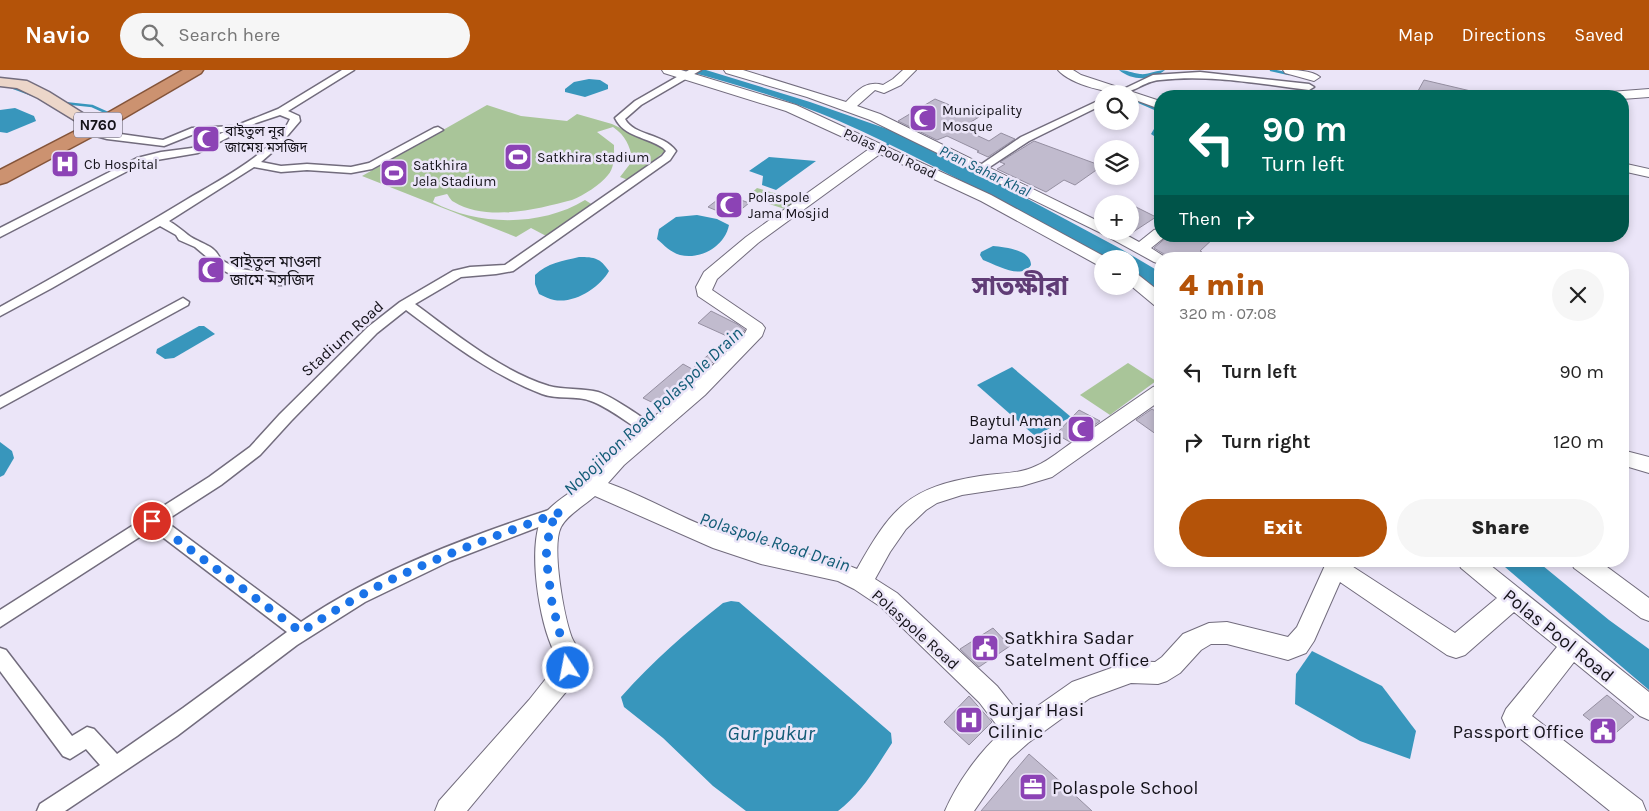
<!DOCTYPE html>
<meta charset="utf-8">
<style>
:root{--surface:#fff;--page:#f6f6f6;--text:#222;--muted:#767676;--accent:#b45309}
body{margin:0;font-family:Karla,"Noto Sans Bengali",sans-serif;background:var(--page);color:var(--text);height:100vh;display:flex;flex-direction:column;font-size:19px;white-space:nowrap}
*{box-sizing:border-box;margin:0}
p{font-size:16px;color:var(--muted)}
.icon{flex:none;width:28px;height:28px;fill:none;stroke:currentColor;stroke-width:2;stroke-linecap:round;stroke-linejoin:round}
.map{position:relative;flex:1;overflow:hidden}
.sheet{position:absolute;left:1154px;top:182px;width:475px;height:315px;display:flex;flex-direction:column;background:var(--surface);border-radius:20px;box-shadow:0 2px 8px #0003}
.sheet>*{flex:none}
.guide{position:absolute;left:1154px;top:20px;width:475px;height:152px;border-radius:20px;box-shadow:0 2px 8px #0003;background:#00695c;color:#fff;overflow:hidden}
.controls{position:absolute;left:1094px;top:15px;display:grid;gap:10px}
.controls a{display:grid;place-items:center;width:45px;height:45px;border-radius:50%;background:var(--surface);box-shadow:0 2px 8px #0003;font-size:25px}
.pin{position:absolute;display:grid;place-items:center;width:42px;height:42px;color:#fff;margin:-21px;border:2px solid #fff;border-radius:50%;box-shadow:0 1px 5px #0007}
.me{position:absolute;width:55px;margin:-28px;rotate:349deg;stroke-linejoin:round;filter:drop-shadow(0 0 4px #0008)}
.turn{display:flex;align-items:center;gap:18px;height:105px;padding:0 25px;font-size:22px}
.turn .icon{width:65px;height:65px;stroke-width:2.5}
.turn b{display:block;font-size:35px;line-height:42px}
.then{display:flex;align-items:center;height:48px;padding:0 25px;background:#0003;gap:10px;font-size:19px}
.round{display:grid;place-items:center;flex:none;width:52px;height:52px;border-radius:26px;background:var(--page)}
.head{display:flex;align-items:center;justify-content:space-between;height:85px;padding:0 25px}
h1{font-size:30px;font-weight:800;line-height:38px;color:var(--accent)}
.cta{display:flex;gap:10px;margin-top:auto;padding:10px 25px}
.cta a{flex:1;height:58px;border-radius:30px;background:var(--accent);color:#fff;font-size:20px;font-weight:800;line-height:58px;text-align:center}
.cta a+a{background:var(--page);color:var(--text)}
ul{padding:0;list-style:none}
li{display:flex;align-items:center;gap:15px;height:70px;padding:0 25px}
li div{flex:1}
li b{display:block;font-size:19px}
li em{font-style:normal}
header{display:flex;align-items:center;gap:30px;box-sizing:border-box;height:70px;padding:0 25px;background:var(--accent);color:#fff}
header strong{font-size:24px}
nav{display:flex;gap:28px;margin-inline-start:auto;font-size:18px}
.search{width:350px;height:45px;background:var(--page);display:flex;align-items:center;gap:12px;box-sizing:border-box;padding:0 18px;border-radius:28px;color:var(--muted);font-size:19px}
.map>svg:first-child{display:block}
.green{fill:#a9c599;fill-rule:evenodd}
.water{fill:#3896bc}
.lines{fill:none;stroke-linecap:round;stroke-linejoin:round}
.stream{stroke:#3896bc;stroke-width:2.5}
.canal{fill:#3896bc;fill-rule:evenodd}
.building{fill:#c1bbce;stroke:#958fa1}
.minor-casing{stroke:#726c7d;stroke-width:3}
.tertiary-casing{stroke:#726c7d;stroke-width:2}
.secondary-casing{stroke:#726c7d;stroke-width:3}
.trunk-casing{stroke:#84543a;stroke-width:3}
.minor{fill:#fff;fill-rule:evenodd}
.tertiary{fill:#fff;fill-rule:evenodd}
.secondary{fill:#ecd6c9;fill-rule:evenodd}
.trunk{fill:#cc9270;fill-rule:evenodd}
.route{stroke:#1a73e8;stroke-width:9;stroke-dasharray:0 16.2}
.labels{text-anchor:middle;stroke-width:5;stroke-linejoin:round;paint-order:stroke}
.far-poi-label{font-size:14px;fill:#141219;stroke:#ebe5f8;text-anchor:start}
.far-street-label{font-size:14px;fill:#141219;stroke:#ebe5f8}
.shield{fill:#ebe5f8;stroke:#54515c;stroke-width:1}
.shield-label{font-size:15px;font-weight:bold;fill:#141219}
.far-water-label{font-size:15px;font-style:italic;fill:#115b76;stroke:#ebe5f8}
.poi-label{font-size:16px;fill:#141219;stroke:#ebe5f8;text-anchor:start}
.street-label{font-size:16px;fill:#141219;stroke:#ebe5f8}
.water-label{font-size:18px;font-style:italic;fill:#115b76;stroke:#ebe5f8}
.near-street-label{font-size:19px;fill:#141219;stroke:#ebe5f8}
.near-poi-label{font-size:19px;fill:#141219;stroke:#ebe5f8;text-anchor:start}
.near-water-label{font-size:21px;font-style:italic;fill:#115b76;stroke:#ebe5f8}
.town-label{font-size:26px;font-weight:bold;fill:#603c76;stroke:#ebe5f8}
</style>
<header>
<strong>Navio</strong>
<div class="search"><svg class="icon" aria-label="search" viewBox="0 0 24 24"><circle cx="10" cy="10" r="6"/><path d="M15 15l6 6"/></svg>Search here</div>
<nav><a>Map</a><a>Directions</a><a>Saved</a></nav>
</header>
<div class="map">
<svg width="1649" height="741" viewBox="0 0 1649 741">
<rect width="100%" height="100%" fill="#ebe5f8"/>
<!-- green -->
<g class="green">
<path d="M487,35L521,46L567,51L577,44L612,54L666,80L632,110L550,168L531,158L516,167L362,106ZM613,57C626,66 629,75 633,90L620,107L628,110L593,135L585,130C541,157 477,156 433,132L435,127L447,124C449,126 450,130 454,132C487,152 538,139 572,130C584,125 600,115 608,105C615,98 614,84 614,75L597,62Z"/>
<polygon points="757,118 798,130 788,140 747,127"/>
<polygon points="1128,293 1156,311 1110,345 1080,325"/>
</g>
<!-- water -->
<g class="water">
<path d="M683,0H706L810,32L893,61L981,104L1121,179L1160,202V223L1130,202V189H1110C1019,143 932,92 839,51C789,30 736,14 683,0Z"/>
<polygon points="589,9 600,10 608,15 608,19 585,27 565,22 565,19 574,12"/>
<polygon points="15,38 34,46 36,51 7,63 0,62 0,40"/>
<polygon points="769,87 816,91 776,120 762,115 763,106 749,101"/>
<path d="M697,145L717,149L729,155C725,176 701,190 680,185C670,182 664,175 657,169L659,159L676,147Z"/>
<path d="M993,176C1005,177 1031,180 1031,195C1021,210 997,195 983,190L980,185L981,182Z"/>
<path d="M579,187C595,187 600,188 609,201C600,217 575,234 554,230C549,229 544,226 539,224L535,214V205C547,193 563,191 579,187Z"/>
<polygon points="199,256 204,256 215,264 174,288 165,289 156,283 157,279"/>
<polygon points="1012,297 1071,347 1035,366 977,315"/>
<polygon points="0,372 12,381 14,388 4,405 0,407"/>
<polygon points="1498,491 1537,491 1609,550 1649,579 1649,620"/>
<path d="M731,531L739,532L891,663L892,673C877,696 861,724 838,741H746L713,716L663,668L624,637L621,627C654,590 685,563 723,533Z"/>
<polygon points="1312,581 1382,616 1416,661 1410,689 1360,671 1295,634 1296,604"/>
</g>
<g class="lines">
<!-- stream -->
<g class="stream">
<polyline points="1271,0 1289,4"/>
<polyline points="0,13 38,27"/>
<polyline points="1130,28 1160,41"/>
<polyline points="64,33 92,36 112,45"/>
<polyline points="881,79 888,74"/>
</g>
<!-- canal -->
<g class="canal">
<path d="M1119,0C1127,0 1132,3 1140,4C1148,5 1157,0 1165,0C1152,11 1132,11 1119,0Z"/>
<polygon points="1160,53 1160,70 1151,64 1157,54"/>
</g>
</g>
<!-- building -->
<g class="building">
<polygon points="1424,10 1475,22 1475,26 1439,26 1418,21"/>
<polygon points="935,29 979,47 961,58 989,71 1001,63 1015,69 988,87 977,82 979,81 947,66 937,70 898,51"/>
<polygon points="1034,71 1102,96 1075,115 1064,110 1046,122 997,99 1005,94 1000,92"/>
<polygon points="725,124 749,133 732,147 708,137"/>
<polygon points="1130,134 1156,147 1130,164"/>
<polygon points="1168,166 1179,170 1183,166 1216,166 1200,181 1202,182 1192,189 1172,189 1154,178"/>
<polygon points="711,241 737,254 745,260 703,302 662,337 643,328 683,294 692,299 729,267 698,253"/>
<polygon points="1152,339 1160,344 1160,367 1136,350"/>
<polygon points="1079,340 1100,351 1070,372 1056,364"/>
<polygon points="993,558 1010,576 979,597 960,579"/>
<polygon points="1607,625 1634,647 1611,667 1583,645"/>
<polygon points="969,626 992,652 969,675 944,652"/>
<polygon points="1029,684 1054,706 1092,741 981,741"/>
</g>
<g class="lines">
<defs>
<g id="minor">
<path d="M342,0H354L288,41L299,46L300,51L277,78L261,92L281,96L307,94L351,97L369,93L434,58L438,57L443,60L372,99L351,103L307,100L281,102L254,97L169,151C176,155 182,160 188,165C198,173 216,175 220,189C225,192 232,196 238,198C255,204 274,196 287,212L285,215H277L267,208L232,205L209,193L208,188L195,177L179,170L176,165L160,156L52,218L0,246V237C63,202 125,167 186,130C216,112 276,81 290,49L280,45L256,53L198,83L145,92L0,167V158L137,88L161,82L192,78L224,62L194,64L164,76L107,69L85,63V59L163,70L192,58L235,56L278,39Z"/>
<path d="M689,0H701L641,35L625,49C634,66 663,63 676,81L670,90L513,201L496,204L461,207L415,234C456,264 499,300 549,316C563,320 582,318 598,322C614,327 642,348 657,357L659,361L657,365L652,366L647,365C631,355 608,337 591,331C576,325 558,330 542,324C492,305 449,272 406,240L377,263L291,351L260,385L221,415L165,451L301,552C379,499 472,465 561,436L567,438L569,442L567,446L450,491L365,532L297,575L177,666L65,741H37L40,734L100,695L86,679L70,689L63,686L0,601V578L6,580L72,666L87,657L94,659L117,684L183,638L287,562L152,459L0,557V540L209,407L250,377L280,344L368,257L400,232L453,201L470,197L505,195L662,86L666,81L663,78C647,67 624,67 615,48L635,31Z"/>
<path d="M1200,2L1309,14L1314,17L1309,20C1260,14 1209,4 1160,10C1143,11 1135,24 1113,24L1153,5Z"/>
<polygon points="1102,29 1102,35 1029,71 985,100 977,100 976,98 1021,67"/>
<polygon points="183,228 189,232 188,235 0,338 0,327"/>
</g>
<g id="tertiary">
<path d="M662,0H681L796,35L991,125L1109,189H1102V196L1096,194L981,131L880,84L758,173L717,209L712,220L762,254L765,258L762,266L705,325L624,395L608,413C650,428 689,453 731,466C772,480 818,482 857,499C891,438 909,417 980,406C999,403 1020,404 1036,396C1050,390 1062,379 1074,371C1101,353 1127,335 1153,317L1160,315V331L1052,407L1022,416L962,425L937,433L926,440L906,459L890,482L875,509L897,523L997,616L1022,647L1072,612L1131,591L1155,592L1162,587L1183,564L1209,553L1227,552L1288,567L1297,557L1327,491H1344L1455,563L1497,528L1461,498L1458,491H1485L1649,622V650L1640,646L1574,592L1532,646L1642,731L1646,741H1610L1506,657L1502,648L1506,639L1557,577L1514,542L1465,585L1456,588L1447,585L1340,512L1314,571L1306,583L1288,590L1227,574H1211L1201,580L1180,603L1167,611L1158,614L1131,613L1090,628L1028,673L1010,689L974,741H945C957,713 979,682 1002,662L979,632L881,537L854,519L838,511L761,494L713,478L595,426C585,435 567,445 561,457C551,477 564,547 572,568C575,575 580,581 583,588L570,617L467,741H435L439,731L529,630L552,601L558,589C540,560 529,488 539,455C545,435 571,424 585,411C594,402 602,392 612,383C637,360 664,339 690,316C709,300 727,281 745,263L747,259L744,257L698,226L696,217L704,202L746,167L869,79L786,41L664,3Z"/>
<path d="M724,0H743L846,32C857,21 866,10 883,15L893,9L903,0H916L901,15L884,23L875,20L857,36L880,44L1102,153V161H1119L1139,172L1154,160L1160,158V166H1166L1151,178L1168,189H1160V194L1154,192L1101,163L870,50L807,27L726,3Z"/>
<path d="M1058,0H1073L1081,5L1160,31V39L1130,28V24C1111,24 1071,15 1058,0Z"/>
<path d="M1283,0C1295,0 1311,0 1320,7L1314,11L1285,3Z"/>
<polygon points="1649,19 1649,27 1622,29 1622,26 1604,26 1610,22"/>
<polygon points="1622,93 1649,99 1649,107 1622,101"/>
<polygon points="1130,202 1136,203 1160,222 1160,236 1154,235 1130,215"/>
<polygon points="1622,380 1649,387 1649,403 1622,395"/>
<polygon points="1571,491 1599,491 1649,528 1649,551 1641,548 1574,498"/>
</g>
<polygon id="secondary" points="0,8 27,11 49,22 89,47 95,53 97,61 94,64 84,64 79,53 38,28 17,18 0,16"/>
<polygon id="trunk" points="183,0 203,0 201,3 95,65 7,112 0,114 0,100 83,57"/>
</defs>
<!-- minor casing -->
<use href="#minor" class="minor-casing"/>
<!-- tertiary casing -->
<use href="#tertiary" class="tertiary-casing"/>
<!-- secondary casing -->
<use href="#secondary" class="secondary-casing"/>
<!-- trunk casing -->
<use href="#trunk" class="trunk-casing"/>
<!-- minor -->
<use href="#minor" class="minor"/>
<!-- tertiary -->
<use href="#tertiary" class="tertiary"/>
<!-- secondary -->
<use href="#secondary" class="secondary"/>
<!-- trunk -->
<use href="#trunk" class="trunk"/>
</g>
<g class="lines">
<!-- route -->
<path class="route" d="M152,451L301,562C332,542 364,522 397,507C450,482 506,462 561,442L550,455L546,487L552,533L562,572L571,588L568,598"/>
</g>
<!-- icons -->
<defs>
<symbol id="mosque-square" viewBox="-11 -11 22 22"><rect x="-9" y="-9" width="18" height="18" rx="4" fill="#8c43b5" stroke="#ebe5f8"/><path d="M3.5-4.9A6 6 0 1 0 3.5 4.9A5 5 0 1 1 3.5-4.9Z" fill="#fff"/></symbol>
<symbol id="stadium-square" viewBox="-11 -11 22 22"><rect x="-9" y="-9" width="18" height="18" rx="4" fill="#8c43b5" stroke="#ebe5f8"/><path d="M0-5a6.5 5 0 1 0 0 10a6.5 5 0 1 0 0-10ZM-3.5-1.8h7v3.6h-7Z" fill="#fff"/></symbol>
<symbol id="hospital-square" viewBox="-11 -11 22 22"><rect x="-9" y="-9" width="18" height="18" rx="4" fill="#8c43b5" stroke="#ebe5f8"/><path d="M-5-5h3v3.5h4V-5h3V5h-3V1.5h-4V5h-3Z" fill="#fff"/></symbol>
<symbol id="civic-square" viewBox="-11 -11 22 22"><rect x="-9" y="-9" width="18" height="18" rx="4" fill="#8c43b5" stroke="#ebe5f8"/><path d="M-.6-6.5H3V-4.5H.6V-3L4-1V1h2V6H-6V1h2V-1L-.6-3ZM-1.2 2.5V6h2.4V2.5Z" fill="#fff"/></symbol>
<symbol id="office-square" viewBox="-11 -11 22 22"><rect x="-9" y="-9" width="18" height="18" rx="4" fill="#8c43b5" stroke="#ebe5f8"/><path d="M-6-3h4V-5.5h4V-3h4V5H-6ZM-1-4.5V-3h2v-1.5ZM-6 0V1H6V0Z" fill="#fff"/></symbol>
</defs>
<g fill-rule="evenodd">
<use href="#mosque-square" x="907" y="32" width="32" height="32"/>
<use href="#mosque-square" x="190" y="53" width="32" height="32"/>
<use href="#stadium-square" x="502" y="71" width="32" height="32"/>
<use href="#hospital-square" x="49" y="78" width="32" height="32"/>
<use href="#stadium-square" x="378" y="87" width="32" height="32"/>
<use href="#mosque-square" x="713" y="119" width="32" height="32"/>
<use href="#mosque-square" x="195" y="184" width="32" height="32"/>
<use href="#mosque-square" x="1065" y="343" width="32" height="32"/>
<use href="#civic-square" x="969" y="562" width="32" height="32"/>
<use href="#hospital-square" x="953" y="634" width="32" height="32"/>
<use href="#civic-square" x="1587" y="645" width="32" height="32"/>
<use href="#office-square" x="1017" y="701" width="32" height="32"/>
</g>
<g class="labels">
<!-- far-poi labels -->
<g class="far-poi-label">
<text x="942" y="45">Municipality<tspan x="942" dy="16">Mosque</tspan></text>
<text x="225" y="66">বাইতুল নূর<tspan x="225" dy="16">জামেয় মসজিদ</tspan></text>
<text x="537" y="92">Satkhira stadium</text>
<text x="84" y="99">Cb Hospital</text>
<text x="413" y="100">Satkhira<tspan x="413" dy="16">Jela Stadium</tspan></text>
<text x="748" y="132">Polaspole<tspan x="748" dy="16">Jama Mosjid</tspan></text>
</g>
<!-- far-street labels -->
<g class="far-street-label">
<text transform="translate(890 83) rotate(25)" y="5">Polas Pool Road</text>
</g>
<!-- shield labels -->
<rect class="shield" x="74" y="42.5" width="48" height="25" rx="4"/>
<g class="shield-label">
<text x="98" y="60">N760</text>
</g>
<!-- far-water labels -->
<g class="far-water-label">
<text transform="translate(985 101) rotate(26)" y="5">Pran Sahar Khal</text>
</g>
<!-- poi labels -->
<g class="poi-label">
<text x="230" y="197">বাইতুল মাওলা<tspan x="230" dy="18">জামে মসজিদ</tspan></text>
<text x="1062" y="356" text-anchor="end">Baytul Aman<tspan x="1062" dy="18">Jama Mosjid</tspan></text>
</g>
<!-- street labels -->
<g class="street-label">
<text transform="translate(342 268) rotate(-42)" y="6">Stadium Road</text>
<text transform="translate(916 559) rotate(42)" y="6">Polaspole Road</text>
</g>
<!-- water labels -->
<g class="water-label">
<text transform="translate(653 341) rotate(-43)" y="6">Nobojibon Road Polaspole Drain</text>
<text transform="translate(775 472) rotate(18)" y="6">Polaspole Road Drain</text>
</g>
<!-- near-street labels -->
<g class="near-street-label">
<text transform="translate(1559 565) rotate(39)" y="7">Polas Pool Road</text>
</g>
<!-- near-poi labels -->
<g class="near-poi-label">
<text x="1004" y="574">Satkhira Sadar<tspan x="1004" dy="22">Satelment Office</tspan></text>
<text x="988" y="646">Surjar Hasi<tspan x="988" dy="22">Cilinic</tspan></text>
<text x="1584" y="668" text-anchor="end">Passport Office</text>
<text x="1052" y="724">Polaspole School</text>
</g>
<!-- near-water labels -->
<g class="near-water-label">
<text x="771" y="670">Gur pukur</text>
</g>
<!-- town labels -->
<g class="town-label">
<text x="1020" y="225">সাতক্ষীরা</text>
</g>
</g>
</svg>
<div class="controls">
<a><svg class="icon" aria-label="search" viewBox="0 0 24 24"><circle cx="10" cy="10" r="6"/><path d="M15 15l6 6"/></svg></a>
<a><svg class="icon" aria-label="layers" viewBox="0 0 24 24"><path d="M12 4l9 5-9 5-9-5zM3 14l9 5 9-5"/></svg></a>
<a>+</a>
<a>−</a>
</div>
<div class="pin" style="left:152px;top:451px;background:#d93025"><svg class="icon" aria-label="arrive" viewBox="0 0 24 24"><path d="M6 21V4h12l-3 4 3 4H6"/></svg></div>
<svg class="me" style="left:568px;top:598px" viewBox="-20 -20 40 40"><circle r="17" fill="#1a73e8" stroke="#fff" stroke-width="3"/><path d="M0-11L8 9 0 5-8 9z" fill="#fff"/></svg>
<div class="guide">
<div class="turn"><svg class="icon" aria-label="left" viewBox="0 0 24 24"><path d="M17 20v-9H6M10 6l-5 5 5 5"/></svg><div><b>90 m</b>Turn left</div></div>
<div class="then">Then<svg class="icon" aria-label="right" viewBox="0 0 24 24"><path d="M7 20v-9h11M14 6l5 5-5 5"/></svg></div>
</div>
<section class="sheet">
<div class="head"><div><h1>4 min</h1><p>320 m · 07:08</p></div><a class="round"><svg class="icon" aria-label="close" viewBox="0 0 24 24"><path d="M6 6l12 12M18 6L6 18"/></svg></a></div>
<ul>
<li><svg class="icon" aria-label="left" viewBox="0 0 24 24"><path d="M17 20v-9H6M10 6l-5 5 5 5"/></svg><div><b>Turn left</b></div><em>90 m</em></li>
<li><svg class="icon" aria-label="right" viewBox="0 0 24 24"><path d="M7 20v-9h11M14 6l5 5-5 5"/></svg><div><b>Turn right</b></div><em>120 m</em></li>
</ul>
<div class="cta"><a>Exit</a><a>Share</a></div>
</section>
</div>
